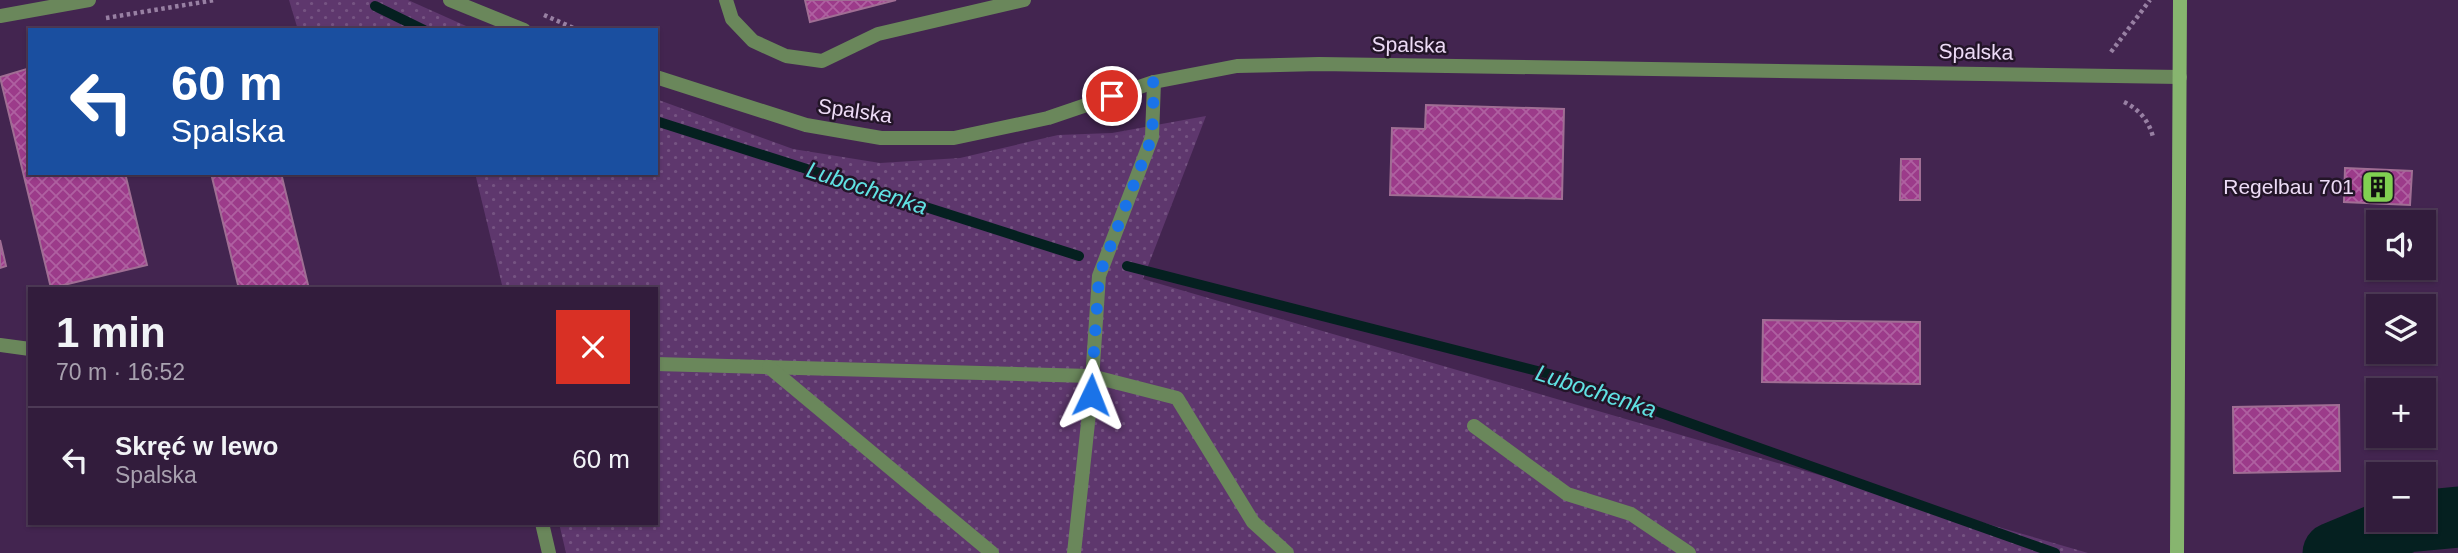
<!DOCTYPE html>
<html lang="pl">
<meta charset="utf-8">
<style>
:root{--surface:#321c3c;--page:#3d2947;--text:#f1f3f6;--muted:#a8a1af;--line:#4d3a56}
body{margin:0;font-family:Helvetica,sans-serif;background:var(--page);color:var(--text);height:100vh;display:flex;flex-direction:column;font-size:26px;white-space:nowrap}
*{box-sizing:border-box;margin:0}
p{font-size:23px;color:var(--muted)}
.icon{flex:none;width:38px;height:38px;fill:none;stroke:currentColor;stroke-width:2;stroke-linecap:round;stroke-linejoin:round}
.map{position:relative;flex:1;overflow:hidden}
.side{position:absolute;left:28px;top:287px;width:630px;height:238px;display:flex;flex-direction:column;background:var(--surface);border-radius:0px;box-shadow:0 2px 5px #0004,0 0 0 2px var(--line)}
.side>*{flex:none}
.banner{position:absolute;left:28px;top:28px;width:630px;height:147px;border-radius:0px;box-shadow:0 2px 5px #0004,0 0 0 2px var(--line);background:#1a4fa0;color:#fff;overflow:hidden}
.buttons{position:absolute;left:2366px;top:210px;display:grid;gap:14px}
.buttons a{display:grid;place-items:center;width:70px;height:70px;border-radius:0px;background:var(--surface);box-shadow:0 2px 5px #0004,0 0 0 2px var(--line);font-size:35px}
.pin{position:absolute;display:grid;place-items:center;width:60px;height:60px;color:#fff;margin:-30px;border:4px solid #fff;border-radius:50%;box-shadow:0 2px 7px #0007}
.me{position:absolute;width:77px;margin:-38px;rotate:2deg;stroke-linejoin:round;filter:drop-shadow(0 0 5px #0008)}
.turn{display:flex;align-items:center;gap:24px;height:147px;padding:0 28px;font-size:32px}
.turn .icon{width:91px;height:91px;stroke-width:2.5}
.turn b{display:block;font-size:49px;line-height:60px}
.round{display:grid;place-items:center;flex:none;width:74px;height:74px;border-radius:0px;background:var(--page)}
.summary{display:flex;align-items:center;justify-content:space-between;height:119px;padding:0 28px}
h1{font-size:42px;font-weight:600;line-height:52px}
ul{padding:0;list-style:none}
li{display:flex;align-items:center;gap:21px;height:105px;padding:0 28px;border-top:2px solid var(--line)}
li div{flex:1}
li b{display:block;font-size:26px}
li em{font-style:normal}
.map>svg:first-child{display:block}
.grass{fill:url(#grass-dots)}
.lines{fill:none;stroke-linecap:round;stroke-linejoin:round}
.stream{stroke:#052020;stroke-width:10}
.river{stroke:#052020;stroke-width:61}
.building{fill:url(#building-cross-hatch);stroke:#a06e94;stroke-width:2}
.path{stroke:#9880a3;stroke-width:4.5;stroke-dasharray:3.5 3.5;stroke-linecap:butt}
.lane{stroke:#6a875b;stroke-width:14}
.secondary{stroke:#87b56f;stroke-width:14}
.route{stroke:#1a73e8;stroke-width:12;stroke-dasharray:0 21.6}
.labels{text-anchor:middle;stroke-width:5;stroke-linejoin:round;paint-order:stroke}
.street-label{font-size:21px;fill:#eddbf6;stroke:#231528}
.poi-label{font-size:21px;fill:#eddbf6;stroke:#231528;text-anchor:end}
.water-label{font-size:23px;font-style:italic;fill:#60e2e3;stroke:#231528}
</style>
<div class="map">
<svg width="2458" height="553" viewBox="0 0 2458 553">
<defs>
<pattern id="grass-dots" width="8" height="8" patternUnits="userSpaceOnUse" patternTransform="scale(1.75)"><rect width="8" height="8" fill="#5e376d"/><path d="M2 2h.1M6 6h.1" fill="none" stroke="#755382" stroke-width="1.8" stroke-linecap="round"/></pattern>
<pattern id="building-cross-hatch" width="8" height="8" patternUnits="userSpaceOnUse" patternTransform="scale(1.75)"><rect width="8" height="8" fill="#9c3b8a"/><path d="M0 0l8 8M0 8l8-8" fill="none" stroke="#af60a1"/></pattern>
</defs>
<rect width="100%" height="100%" fill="#432550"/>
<!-- grass -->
<g class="grass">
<polygon points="289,0 408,0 475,30 298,30"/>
<polygon points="656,99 793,149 880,163 960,158 1058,135 1112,133 1206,116 1143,279 2088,553 566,553 559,523 656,523 656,289 503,289 475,173 656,173"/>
</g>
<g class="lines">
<!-- stream -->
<g class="stream">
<polyline points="375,6 424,30"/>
<polyline points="656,121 1079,256"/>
<polyline points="1127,266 1557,376 2055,553"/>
</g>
<!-- river -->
<polyline class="river" points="2333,553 2407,522 2458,517"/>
</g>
<!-- building -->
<g class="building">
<polygon points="805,0 896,0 810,22"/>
<polygon points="30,68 30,173 125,173 147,265 51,288 0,77"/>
<polygon points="1426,105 1564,109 1562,199 1390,195 1392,128 1425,129"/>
<polygon points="1901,159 1920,159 1920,200 1900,200"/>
<polygon points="2345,168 2412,171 2410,205 2344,202"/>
<polygon points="211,173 281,173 309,289 239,289"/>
<polygon points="0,240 6,266 0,268"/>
<polygon points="1763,320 1920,322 1920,384 1762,382"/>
<polygon points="2339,405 2340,471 2234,473 2233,407"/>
</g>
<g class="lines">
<!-- path -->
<g class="path">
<polyline points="544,15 578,30"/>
<polyline points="106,18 215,0"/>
<polyline points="2111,52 2150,0"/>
<path d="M2124,102C2139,109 2149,121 2153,137"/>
</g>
<!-- lane -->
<g class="lane">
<polyline points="450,0 524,30"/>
<polyline points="726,0 732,19 753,41 786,56 822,61 878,34 1024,0"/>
<polyline points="0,16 89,0"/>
<polyline points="656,77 806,125 881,138 954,138 1048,118 1154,82 1237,66 1319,64 2180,77"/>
<polyline points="0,345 30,349"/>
<polyline points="656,364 1091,376 1177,398 1253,522 1287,553"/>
<polyline points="769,367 992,553"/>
<polyline points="1474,426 1567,494 1631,514 1689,553"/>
<polyline points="542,523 549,553"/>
<polyline points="1074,553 1091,395 1099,276 1152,137 1154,82"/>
</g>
<!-- secondary -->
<polyline class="secondary" points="2177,553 2180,0"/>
</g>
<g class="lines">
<!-- route -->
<polyline class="route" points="1091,395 1099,276 1152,137 1154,82 1112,96"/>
</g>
<!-- icons -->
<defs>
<symbol id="building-square" viewBox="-11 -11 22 22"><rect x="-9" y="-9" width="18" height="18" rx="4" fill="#80d051" stroke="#231528"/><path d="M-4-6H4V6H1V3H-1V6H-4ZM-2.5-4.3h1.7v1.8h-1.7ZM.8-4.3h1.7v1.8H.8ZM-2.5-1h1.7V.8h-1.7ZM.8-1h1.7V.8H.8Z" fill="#111"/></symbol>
</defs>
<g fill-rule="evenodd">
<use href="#building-square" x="2359" y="168" width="38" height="38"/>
</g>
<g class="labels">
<!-- street labels -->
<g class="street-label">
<text transform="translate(1409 45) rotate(1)" y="7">Spalska</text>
<text transform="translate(1976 52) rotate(1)" y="7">Spalska</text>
<text transform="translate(855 111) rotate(8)" y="7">Spalska</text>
</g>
<!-- poi labels -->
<g class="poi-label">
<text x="2354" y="194">Regelbau 701</text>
</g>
<!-- water labels -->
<g class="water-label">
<text transform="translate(867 188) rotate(18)" y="8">Lubochenka</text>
<text transform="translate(1596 391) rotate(18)" y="8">Lubochenka</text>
</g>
</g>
</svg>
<div class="buttons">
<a><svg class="icon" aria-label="sound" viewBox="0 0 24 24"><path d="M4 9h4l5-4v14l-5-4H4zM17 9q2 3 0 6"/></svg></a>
<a><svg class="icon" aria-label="layers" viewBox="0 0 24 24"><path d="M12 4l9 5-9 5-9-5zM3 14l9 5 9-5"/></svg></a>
<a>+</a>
<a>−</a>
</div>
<div class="pin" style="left:1112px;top:96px;background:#d93025"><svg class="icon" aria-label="arrive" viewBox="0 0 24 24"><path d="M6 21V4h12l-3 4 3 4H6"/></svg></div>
<svg class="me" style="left:1091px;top:395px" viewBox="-20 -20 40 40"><path d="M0-17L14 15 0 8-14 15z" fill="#1a73e8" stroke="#fff" stroke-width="4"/></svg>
<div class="banner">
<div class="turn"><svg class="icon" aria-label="left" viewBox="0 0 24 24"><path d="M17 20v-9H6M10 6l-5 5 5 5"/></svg><div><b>60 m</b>Spalska</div></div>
</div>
<section class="side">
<div class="summary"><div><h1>1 min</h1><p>70 m · 16:52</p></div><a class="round" style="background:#d93025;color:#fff"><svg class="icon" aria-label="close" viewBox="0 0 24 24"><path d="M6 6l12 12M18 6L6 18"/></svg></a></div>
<ul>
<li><svg class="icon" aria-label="left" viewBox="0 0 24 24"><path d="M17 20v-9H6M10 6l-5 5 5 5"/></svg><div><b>Skręć w lewo</b><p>Spalska</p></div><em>60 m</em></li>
</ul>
</section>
</div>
